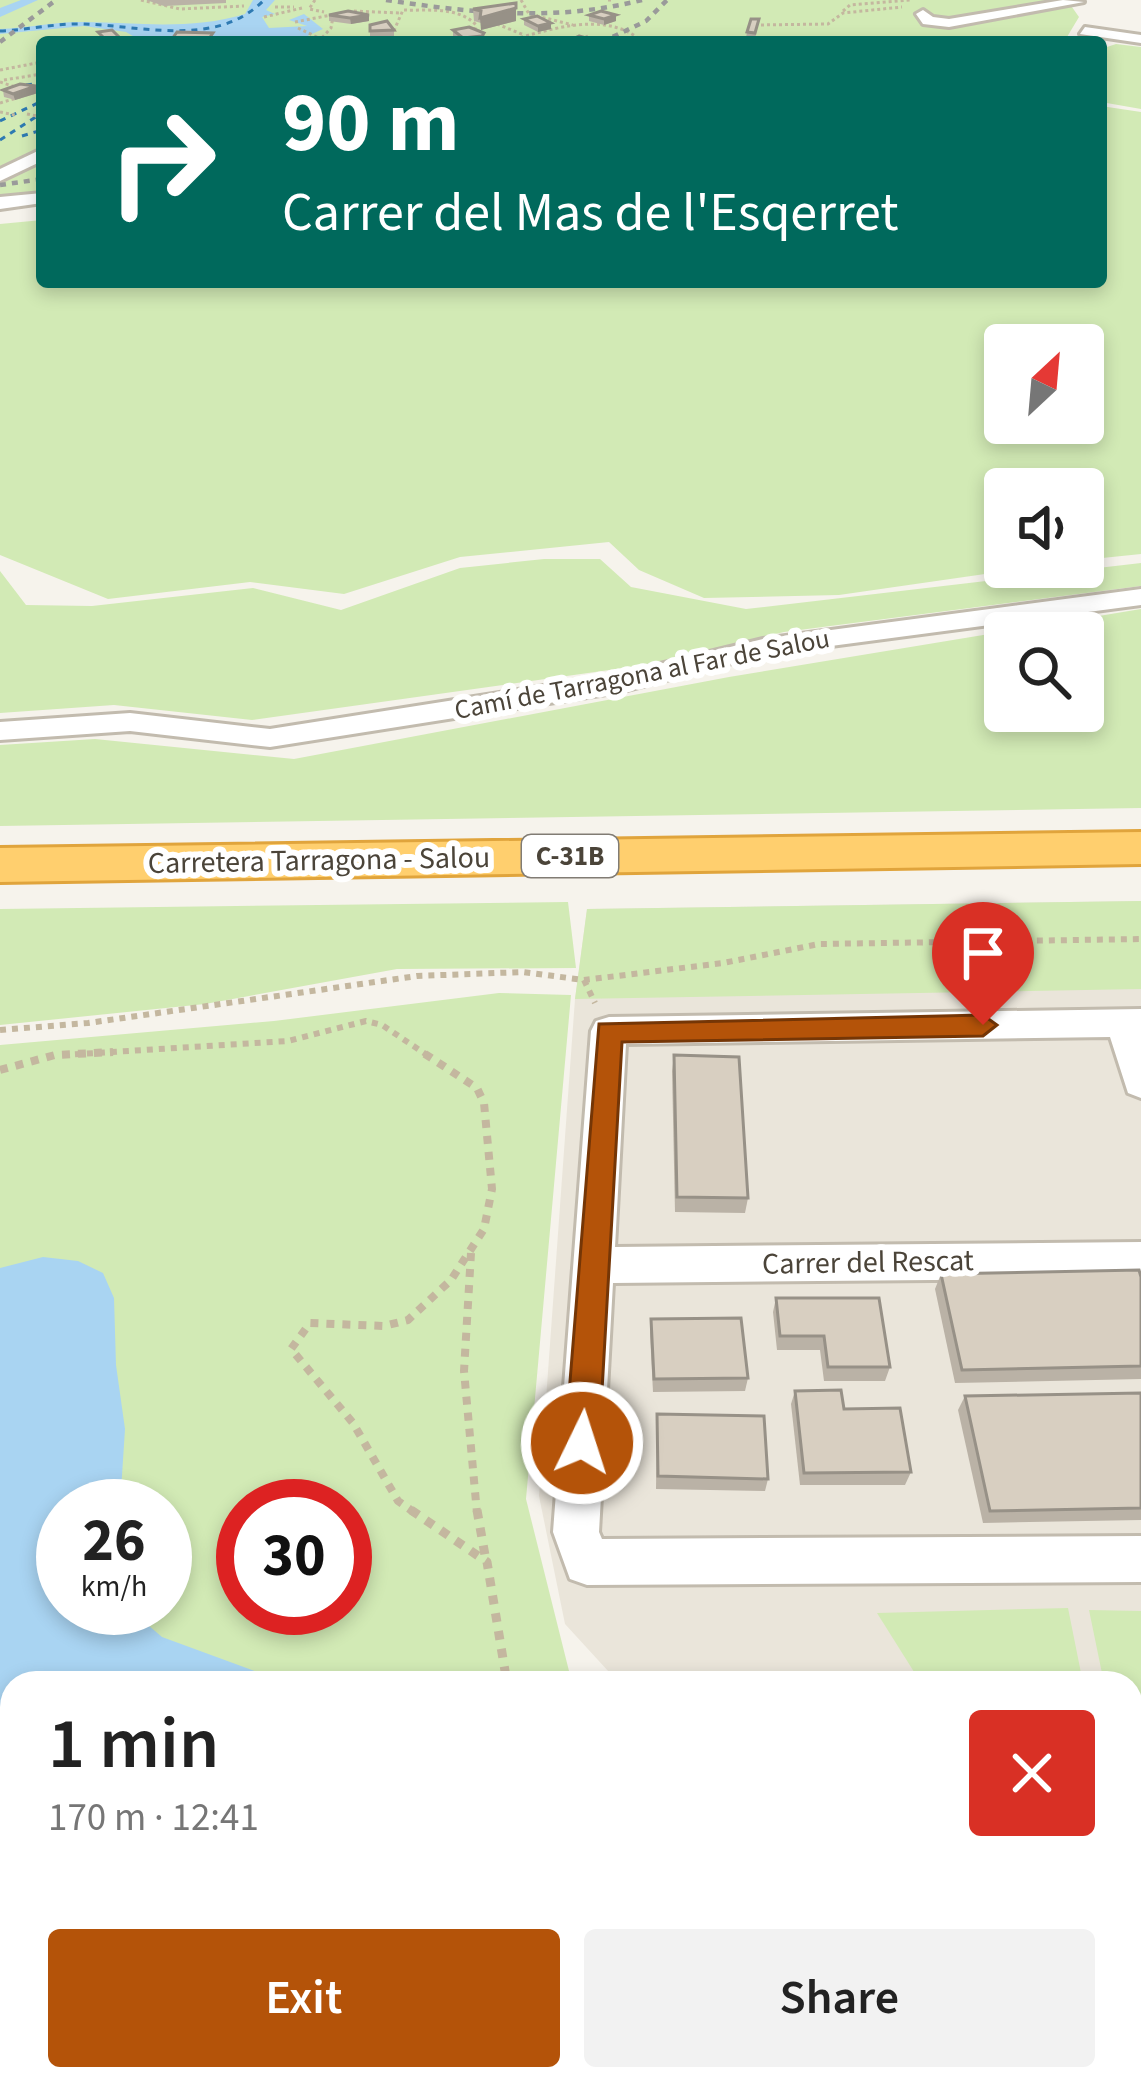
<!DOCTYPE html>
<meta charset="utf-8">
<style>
:root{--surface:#fff;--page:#f2f2f2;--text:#222;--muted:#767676;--accent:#b45309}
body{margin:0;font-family:"Source Sans 3",sans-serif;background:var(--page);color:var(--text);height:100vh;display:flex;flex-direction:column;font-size:45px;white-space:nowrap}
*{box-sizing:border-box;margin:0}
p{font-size:39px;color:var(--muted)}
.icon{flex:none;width:66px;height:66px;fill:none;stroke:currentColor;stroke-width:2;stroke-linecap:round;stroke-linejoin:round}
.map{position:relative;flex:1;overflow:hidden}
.drawer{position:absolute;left:0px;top:1671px;width:1143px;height:420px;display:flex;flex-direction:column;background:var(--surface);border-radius:36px 36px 0 0;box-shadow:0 6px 18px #0003}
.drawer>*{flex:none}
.banner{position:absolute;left:36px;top:36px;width:1071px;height:252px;border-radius:12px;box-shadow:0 6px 18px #0003;background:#00695c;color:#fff;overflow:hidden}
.needle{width:78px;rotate:26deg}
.fabs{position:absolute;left:984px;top:324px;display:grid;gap:24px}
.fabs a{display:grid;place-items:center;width:120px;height:120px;border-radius:12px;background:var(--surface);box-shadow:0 6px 18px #0003;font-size:60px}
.speed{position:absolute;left:36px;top:1479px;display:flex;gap:24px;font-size:60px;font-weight:700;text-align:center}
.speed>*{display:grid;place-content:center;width:156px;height:156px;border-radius:50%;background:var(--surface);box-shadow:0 6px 18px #0003;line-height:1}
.speed small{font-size:30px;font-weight:400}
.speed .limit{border:18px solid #d22;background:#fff;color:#111}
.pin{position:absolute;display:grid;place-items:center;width:102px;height:102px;color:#fff;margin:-123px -51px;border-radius:50% 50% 50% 0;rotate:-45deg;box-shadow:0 0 12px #0007}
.pin .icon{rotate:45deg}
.me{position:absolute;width:132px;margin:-66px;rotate:4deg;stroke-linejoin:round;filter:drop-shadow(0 0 9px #0008)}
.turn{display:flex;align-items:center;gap:42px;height:252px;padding:0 48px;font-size:54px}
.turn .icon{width:156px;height:156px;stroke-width:2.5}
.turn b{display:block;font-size:84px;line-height:102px}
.round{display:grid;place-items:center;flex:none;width:126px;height:126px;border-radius:12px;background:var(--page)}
.overview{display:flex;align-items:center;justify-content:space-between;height:204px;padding:0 48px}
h1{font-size:72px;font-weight:600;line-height:90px}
.action{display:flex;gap:24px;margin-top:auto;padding:24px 48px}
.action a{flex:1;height:138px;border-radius:12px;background:var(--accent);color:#fff;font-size:48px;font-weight:600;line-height:138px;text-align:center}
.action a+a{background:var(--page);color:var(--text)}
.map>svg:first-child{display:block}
.residential{fill:#eae5da}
.green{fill:#d2eab5;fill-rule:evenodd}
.water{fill:#a9d4f2}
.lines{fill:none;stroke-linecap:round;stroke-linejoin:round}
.canal{fill:#a9d4f2;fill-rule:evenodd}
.ferry{stroke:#2e7ab2;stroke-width:3;stroke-dasharray:6 6;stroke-linecap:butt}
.minor-casing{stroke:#c2bbae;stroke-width:6}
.highway-casing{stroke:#e0a43c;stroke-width:6}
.path-far3{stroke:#c4b79f;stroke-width:3;stroke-dasharray:3 3;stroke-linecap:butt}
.path-far2{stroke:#c4b79f;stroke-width:6;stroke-dasharray:6 6;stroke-linecap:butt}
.path-far1{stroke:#c4b79f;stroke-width:8;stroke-dasharray:8 8;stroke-linecap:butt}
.path{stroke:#c4b79f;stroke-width:9;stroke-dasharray:9 9;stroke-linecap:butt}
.minor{fill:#fff;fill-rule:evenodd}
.highway{fill:#ffcf6e;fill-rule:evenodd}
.rail{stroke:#9a9a9a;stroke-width:4.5;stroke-dasharray:6 6;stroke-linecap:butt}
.wall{fill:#bab2a6}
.shaded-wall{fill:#979187}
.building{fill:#d8cfc1;stroke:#979187;stroke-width:3}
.route{fill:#b45309;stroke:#753606;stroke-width:3}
.labels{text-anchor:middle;stroke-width:12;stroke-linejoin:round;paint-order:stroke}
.far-street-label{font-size:27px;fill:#4b4439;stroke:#fff}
.shield{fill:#fff;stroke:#817c74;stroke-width:3}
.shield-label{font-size:27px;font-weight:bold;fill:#4b4439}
.street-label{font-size:30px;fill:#4b4439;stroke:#fff}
</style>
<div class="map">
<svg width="1141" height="2091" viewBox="0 0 1141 2091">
<rect width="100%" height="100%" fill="#f6f3ec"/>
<!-- residential -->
<polygon class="residential" points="1141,901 1141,2091 802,2091 802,2079 1131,2079 1131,1683 683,1683 609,1672 565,1624 539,1496 575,999 587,909"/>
<!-- green -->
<g class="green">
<polygon points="0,0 1067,0 1079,17 1064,42 42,42 42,195 0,200"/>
<polygon points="1116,44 1141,47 1141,109 1101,102 1101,49"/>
<path d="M1101,106L1141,112V554L1083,560V489H1005V567H1033L839,595L704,598L639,570L609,542L460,557L344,594L250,582L108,599L0,555V224L42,220V282H1101ZM1005,345H1083V423H1005Z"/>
<polygon points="544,559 600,559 631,587 746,609 1141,563 1141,586 784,632 652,664 252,720 114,705 0,713 0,571 26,605 92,606 253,588 341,610 460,568"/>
<path d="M1141,609V808L0,826V745L95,739L294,759L729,677ZM1005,633H1083V711H1005Z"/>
<polygon points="1141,901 1141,989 575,999 587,909"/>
<polygon points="568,902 576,968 397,969 205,1004 0,1025 0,909"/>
<path d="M499,993L571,995L526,1499L572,1683H12V2079H787V2091H0V1045L274,1021ZM63,1506H165V1608H63ZM243,1506H345V1608H243Z"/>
<polygon points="1068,1608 1083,1683 921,1683 877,1613"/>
<polygon points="1089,1610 1141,1611 1141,1858 1131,1810 1131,1683 1104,1683"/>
</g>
<!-- water -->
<g class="water">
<path d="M253,0H275L266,10L275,14L262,17L269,28L307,26L289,20L304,14L323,29L303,38L221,36L228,42L198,32L176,35L164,42H143L126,32L84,26L0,34V29C28,28 57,21 85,22C139,23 193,30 245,14Z"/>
<polygon points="43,1257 78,1261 103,1273 114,1298 116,1365 125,1429 120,1506 63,1506 63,1608 128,1608 162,1637 287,1683 12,1683 12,1935 9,1919 0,1911 0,1268"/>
<polygon points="95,2079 400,2079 397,2091 104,2091"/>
</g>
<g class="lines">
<!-- canal -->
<g class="canal">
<polygon points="21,0 38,0 0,17 0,8"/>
<polygon points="235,38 265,42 228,42"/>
</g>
<!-- ferry -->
<g class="ferry">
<path d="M0,31C28,30 56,23 84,24C144,26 217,48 264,0"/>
<polyline points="26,85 42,83"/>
<polyline points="0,121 42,101"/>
<polyline points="22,136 42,130"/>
<polyline points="0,140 42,113"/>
</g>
<defs>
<g id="minor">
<polygon points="1063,0 1084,2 949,27 923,24 916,14 923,10 933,17 949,19"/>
<polygon points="1085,27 1141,35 1141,43 1080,34"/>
<polygon points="42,149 42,161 0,181 0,169"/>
<polygon points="42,193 42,203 0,209 0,197"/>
<polygon points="1141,589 1141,605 763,655 619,692 270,747 130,731 0,740 0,722 130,713 270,729 619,674 763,639"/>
<polygon points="1141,1009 1141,1098 1128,1093 1110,1037 626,1044 615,1247 1141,1242 1141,1278 613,1283 599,1532 602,1539 1141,1536 1141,1582 587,1585 570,1579 553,1532 591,1031 596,1021 609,1017"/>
</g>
<polygon id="highway" points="1141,832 1141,864 0,882 0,848"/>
</defs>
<!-- minor casing -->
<use href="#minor" class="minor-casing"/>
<!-- highway casing -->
<use href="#highway" class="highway-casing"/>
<!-- path-far3 -->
<g class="path-far3">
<polyline points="141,0 180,9 244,6"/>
<polyline points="315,0 309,9 324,12"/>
<polyline points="521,0 529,14 573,25"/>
<polyline points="608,0 613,0"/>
<polyline points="275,7 294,7"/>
<polyline points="843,11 850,5 910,0"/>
<polyline points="264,17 302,8"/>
<polyline points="295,22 352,11 399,13"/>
<polyline points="497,24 524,35"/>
<polyline points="755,25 828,24 843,13 902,7"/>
<polyline points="298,28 319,38"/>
<polyline points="318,42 331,28 333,17"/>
<path d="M389,42L403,10C428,11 458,6 476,25L474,34"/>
<path d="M503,42C548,31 604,8 643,42"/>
<polyline points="528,42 546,39 532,42"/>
<polyline points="575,42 588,36"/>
<polyline points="745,42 751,39"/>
<polyline points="0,70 42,62"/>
<polyline points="4,80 42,74"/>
<polyline points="0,82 21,89"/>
<polyline points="0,103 20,97"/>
<polyline points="0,112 15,115"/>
<polyline points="27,114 42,117"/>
</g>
<!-- path-far2 -->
<g class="path-far2">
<polyline points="584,980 595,1003"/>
<polyline points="0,1030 88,1023 417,976 523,972 584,980 723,963 819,944 1141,939"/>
<polyline points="63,1055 288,1041 366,1021 382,1025 427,1055"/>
</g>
<!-- path-far1 -->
<g class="path-far1">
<polyline points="0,1070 55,1055 113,1052"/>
<polyline points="471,1253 464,1371 477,1513"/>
<polyline points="415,1513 398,1501 353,1423 291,1349 310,1323 384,1326 408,1320 451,1280 484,1229 492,1189 484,1103 477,1088 422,1052"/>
</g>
<!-- path -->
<g class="path">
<polyline points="411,1510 487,1562 507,1683"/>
<polyline points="477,1510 486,1561"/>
<polyline points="769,2079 769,2091"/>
</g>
<!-- minor -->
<use href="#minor" class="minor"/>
<!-- highway -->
<use href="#highway" class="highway"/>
<!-- rail -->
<g class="rail">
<path d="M386,0C472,13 556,22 642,0"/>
<polyline points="0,42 56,0"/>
<polyline points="602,42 646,21 667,0"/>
<polyline points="0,185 42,179"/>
</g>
</g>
<!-- wall -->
<g class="wall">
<polygon points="146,0 226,0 226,3 164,6"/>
<polygon points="516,3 516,21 481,30 481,23 474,21 473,9"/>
<polygon points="329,15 369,15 369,21 351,24 329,21"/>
<polygon points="589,15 616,15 616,21 604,25 589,21"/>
<polygon points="524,19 551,29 538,32 524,25"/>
<polygon points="759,19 755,39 746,38 747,32"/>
<polygon points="370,25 394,30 394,36 370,37"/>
<polygon points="453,30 485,42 453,42"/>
<polygon points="36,86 38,93 15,100 4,97 3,90"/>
<polygon points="674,1055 748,1198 745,1213 675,1212 672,1071"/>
<polygon points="941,1274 1141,1277 1141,1379 955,1383 935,1289"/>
<polygon points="776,1298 890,1367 885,1381 824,1381 820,1350 777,1350 773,1312"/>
<polygon points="651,1319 748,1378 745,1391 653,1392 650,1333"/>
<polygon points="795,1391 844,1409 911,1472 905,1485 800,1485 791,1404"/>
<polygon points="1141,1393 1141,1520 983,1523 958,1410 965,1396"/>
<polygon points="657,1414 768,1479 765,1491 656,1489"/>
<polygon points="821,2079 1131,2079 1141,2091 822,2091"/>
</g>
<!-- shaded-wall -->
<g class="shaded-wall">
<polygon points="516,8 516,21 481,30 480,18"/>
<polygon points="369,15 369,21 351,24 350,18"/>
<polygon points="616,15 616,21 604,25 604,19"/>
<polygon points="551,23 551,29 538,32 538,26"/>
<polygon points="484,33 485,42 463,42 463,38"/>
<polygon points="36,86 38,93 15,100 13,94"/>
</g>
<!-- building -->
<g class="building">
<polygon points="516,3 516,8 480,18 481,11 473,9"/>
<polygon points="348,11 369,15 350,18 329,15"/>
<polygon points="601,11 616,15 604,19 589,15"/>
<polygon points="537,16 551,23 538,26 524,19"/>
<polygon points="751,19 759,19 755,33 747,32"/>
<polygon points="387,21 394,30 370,31 370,25"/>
<polygon points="469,27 484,33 482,36 463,38 453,30"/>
<polygon points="112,30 120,38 106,40 98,32"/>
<polygon points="177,32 213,33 208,40 225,41 143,42 151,39 172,39"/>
<polygon points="579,36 590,39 583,42 566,42"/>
<polygon points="20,84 36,86 13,94 3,90"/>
<polygon points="674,1055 739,1057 748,1198 677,1197"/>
<polygon points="1139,1270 1141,1277 1141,1366 962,1370 941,1274"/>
<polygon points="776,1298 879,1298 890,1367 828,1367 824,1336 780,1336"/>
<polygon points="741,1318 748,1378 654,1379 651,1319"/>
<polygon points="841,1390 844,1409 900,1408 911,1472 804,1473 795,1391"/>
<polygon points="1141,1393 1141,1508 990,1511 965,1396"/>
<polygon points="657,1414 764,1416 768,1479 658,1476"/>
<polygon points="1131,1887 1141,1893 1141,2091 833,2091 833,2079 1131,2079"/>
</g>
<!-- route -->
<polygon class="route" points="983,1015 997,1025 983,1036 622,1042 599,1443 594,1455 582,1459 570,1455 565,1443 599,1024"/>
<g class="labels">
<!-- far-street labels -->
<g class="far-street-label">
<text transform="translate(642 674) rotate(-11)" y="9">Camí de Tarragona al Far de Salou</text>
</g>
<!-- shield labels -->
<rect class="shield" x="522" y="835" width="96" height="42" rx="9"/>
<g class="shield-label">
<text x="570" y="865">C-31B</text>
</g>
<!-- street labels -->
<g class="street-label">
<text transform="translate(319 860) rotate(-1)" y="10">Carretera Tarragona - Salou</text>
<text transform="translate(868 1262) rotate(-1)" y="10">Carrer del Rescat</text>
</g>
</g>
</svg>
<div class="fabs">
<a><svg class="needle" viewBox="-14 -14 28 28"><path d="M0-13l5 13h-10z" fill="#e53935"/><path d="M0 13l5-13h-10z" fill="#767676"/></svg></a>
<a><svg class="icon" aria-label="sound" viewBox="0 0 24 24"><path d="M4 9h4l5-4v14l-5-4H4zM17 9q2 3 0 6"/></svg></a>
<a><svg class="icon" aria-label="search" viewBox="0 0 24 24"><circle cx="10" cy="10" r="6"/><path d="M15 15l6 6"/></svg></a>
</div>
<div class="speed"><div>26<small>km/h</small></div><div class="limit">30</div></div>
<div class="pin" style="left:983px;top:1025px;background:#d93025"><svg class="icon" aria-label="arrive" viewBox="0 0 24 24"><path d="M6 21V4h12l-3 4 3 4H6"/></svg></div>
<svg class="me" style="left:582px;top:1443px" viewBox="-20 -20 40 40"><circle r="17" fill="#b45309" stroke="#fff" stroke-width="3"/><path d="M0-11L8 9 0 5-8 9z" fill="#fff"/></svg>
<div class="banner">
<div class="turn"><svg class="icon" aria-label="right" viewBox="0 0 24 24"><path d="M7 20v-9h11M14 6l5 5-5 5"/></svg><div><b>90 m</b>Carrer del Mas de l'Esqerret</div></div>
</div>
<section class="drawer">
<div class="overview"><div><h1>1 min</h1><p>170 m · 12:41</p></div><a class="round" style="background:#d93025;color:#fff"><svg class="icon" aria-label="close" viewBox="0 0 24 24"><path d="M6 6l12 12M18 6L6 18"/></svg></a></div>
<div class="action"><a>Exit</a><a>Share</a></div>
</section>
</div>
